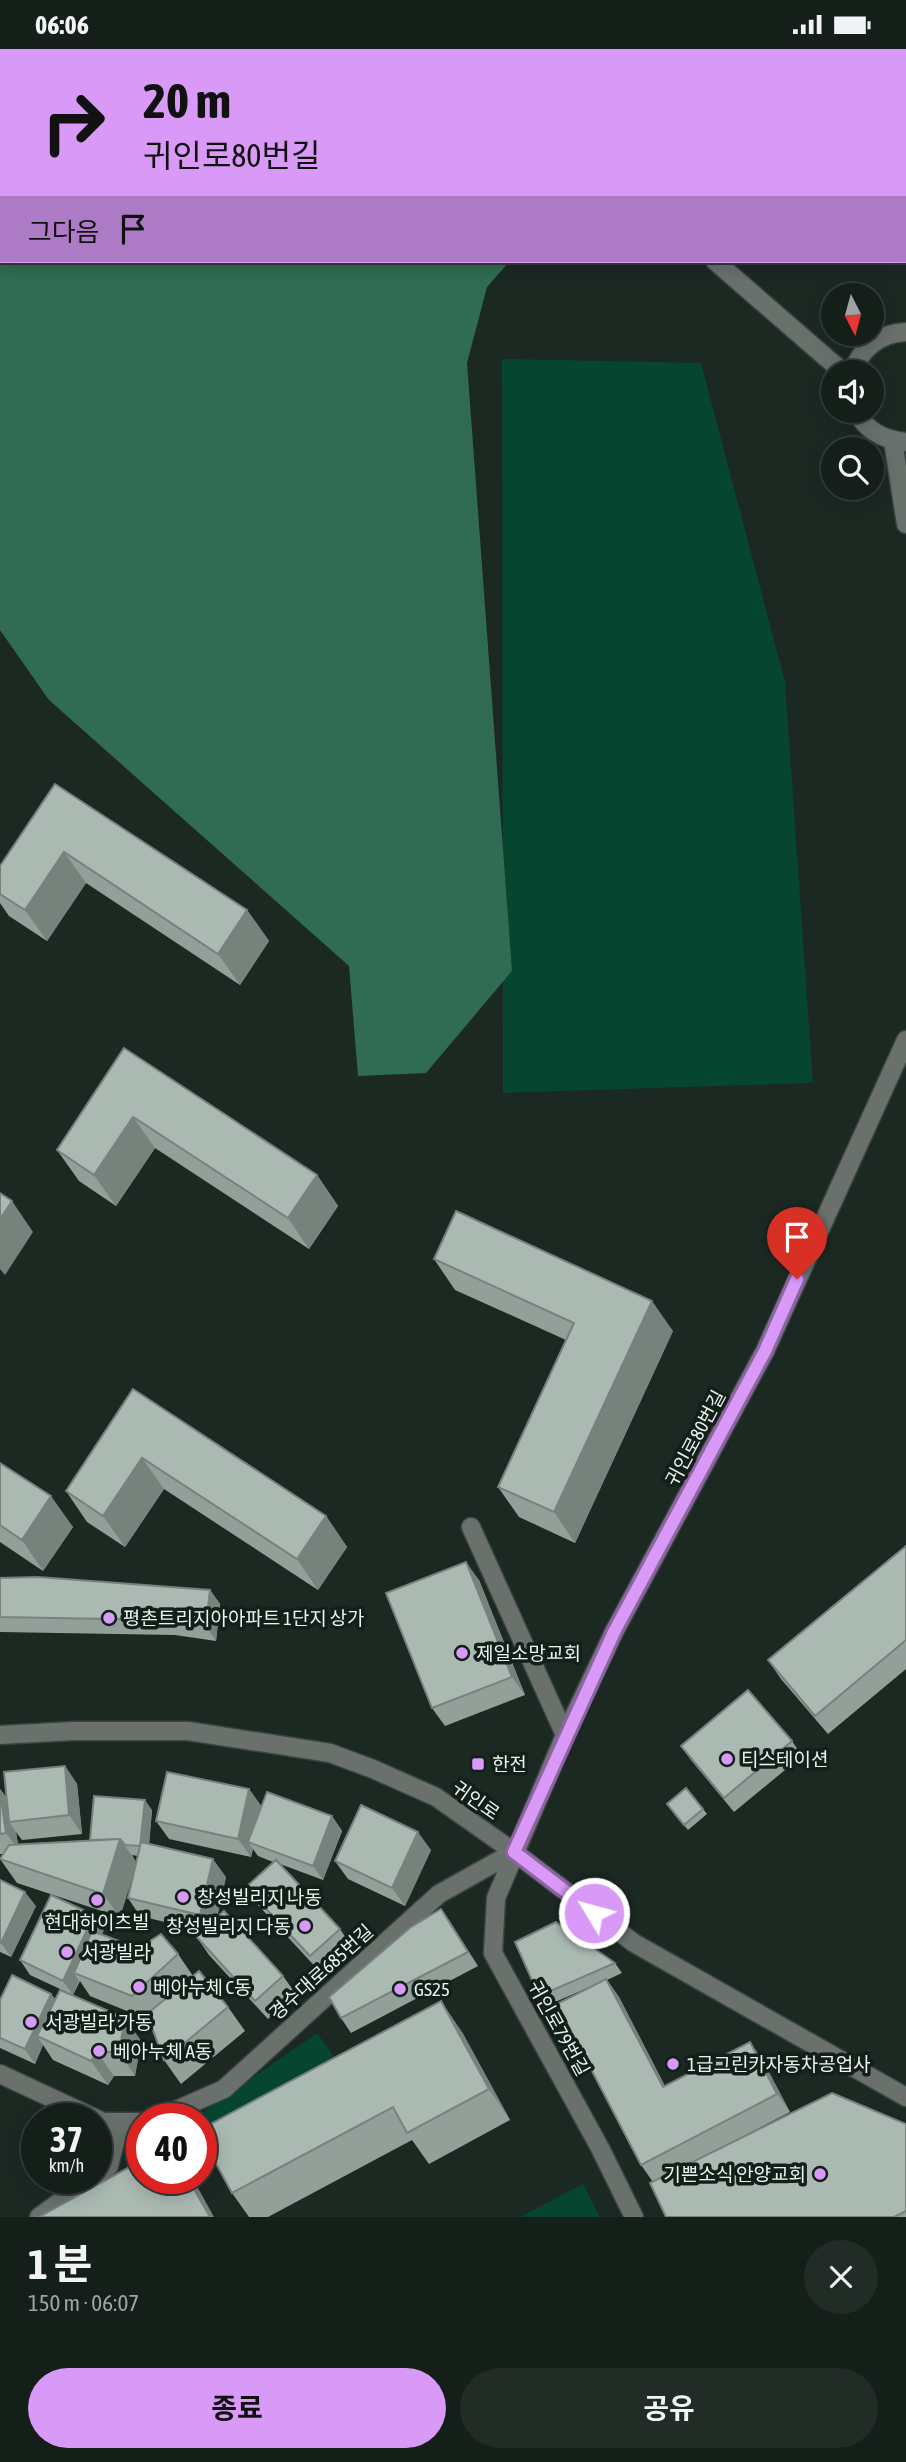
<!DOCTYPE html>
<html lang="ko">
<meta charset="utf-8">
<style>
:root{--surface:#151f1a;--page:#222c27;--text:#f1f3f6;--muted:#9da2a2;--line:#343d39;--accent:#d99af7}
body{margin:0;font-family:"Asap Condensed","Noto Sans KR",sans-serif;background:var(--page);color:var(--text);height:100vh;display:flex;flex-direction:column;font-size:26px;white-space:nowrap}
*{box-sizing:border-box;margin:0}
p{font-size:23px;color:var(--muted)}
.icon{flex:none;width:38px;height:38px;fill:none;stroke:currentColor;stroke-width:2;stroke-linecap:round;stroke-linejoin:round}
.map{position:relative;height:2168px;overflow:hidden}
.side{display:flex;flex-direction:column;background:var(--surface);flex:1}
.side>*{flex:none}
.guide{position:absolute;left:0px;top:0px;width:906px;height:214px;box-shadow:0 4px 18px #0003,0 0 0 2px var(--line);background:#d99af7;color:#111;overflow:hidden}
.needle{width:46px;rotate:174deg}
.controls{position:absolute;left:821px;top:234px;display:grid;gap:14px}
.controls a{display:grid;place-items:center;width:63px;height:63px;border-radius:50%;background:var(--surface);box-shadow:0 4px 18px #0003,0 0 0 2px var(--line);font-size:35px}
.speed{position:absolute;left:21px;top:2054px;display:flex;gap:14px;font-size:35px;font-weight:700;text-align:center}
.speed>*{display:grid;place-content:center;width:91px;height:91px;border-radius:50%;background:var(--surface);box-shadow:0 4px 18px #0003,0 0 0 2px var(--line);line-height:1}
.speed small{font-size:18px;font-weight:400}
.speed .limit{border:10px solid #d22;background:#fff;color:#111}
.pin{position:absolute;display:grid;place-items:center;width:60px;height:60px;color:#fff;margin:-72px -30px;border-radius:50% 50% 50% 0;rotate:-45deg;box-shadow:0 0 7px #0007}
.pin .icon{rotate:45deg}
.me{position:absolute;width:77px;margin:-38px;rotate:307deg;stroke-linejoin:round;filter:drop-shadow(0 0 5px #0008)}
.turn{display:flex;align-items:center;gap:24px;height:147px;padding:0 28px;font-size:32px}
.turn .icon{width:91px;height:91px;stroke-width:2.5}
.turn b{display:block;font-size:49px;line-height:60px}
.then{display:flex;align-items:center;height:66px;padding:0 28px;background:#0003;gap:14px;font-size:26px}
.round{display:grid;place-items:center;flex:none;width:74px;height:74px;border-radius:37px;background:var(--page)}
.overview{display:flex;align-items:center;justify-content:space-between;height:119px;padding:0 28px}
h1{font-size:42px;font-weight:700;line-height:52px}
.action{display:flex;gap:14px;margin-top:auto;padding:14px 28px}
.action a{flex:1;height:80px;border-radius:42px;background:var(--accent);color:#111;font-size:28px;font-weight:700;line-height:80px;text-align:center}
.action a+a{background:var(--page);color:var(--text)}
.status{display:flex;justify-content:space-between;align-items:center;height:49px;padding:0 35px;background:var(--surface);direction:ltr}
.status svg{height:19px;fill:currentColor}
.map>svg:first-child{display:block}
.green{fill:#064530}
.forest{fill:#306c54}
.lines{fill:none;stroke-linecap:round;stroke-linejoin:round}
.minor-casing{stroke:#39453f;stroke-width:21}
.highway-casing{stroke:#39453f;stroke-width:24}
.minor{stroke:#6a716d;stroke-width:18}
.highway{stroke:#cbdbd3;stroke-width:21}
.wall{fill:#92a099;fill-rule:evenodd}
.shaded-wall{fill:#77827d}
.building{fill:#aabab2;stroke:#77827d;stroke-width:2}
.route-casing{stroke:#8d64a1;stroke-width:18}
.route{stroke:#d99af7;stroke-width:12}
.poi-dot{fill:#d99af7;stroke:#131f19;stroke-width:2.5}
.labels{text-anchor:middle;stroke-width:7;stroke-linejoin:round;paint-order:stroke}
.street-label{font-size:19px;fill:#eaf2ee;stroke:#131f19}
.poi-label{font-size:19px;fill:#eaf2ee;stroke:#131f19;text-anchor:start}
</style>
<div class="status"><b>06:06</b><svg viewBox="0 0 49 12"><path d="M0 12V9h3v3zM5 12V6h3v6zM10 12V3h3v9zM15 12V0h3v12zM26 1h20v11H26zM47 4h2v5h-2z"/></svg></div>
<div class="map">
<svg width="906" height="2168" viewBox="0 0 906 2168">
<rect width="100%" height="100%" fill="#1c2923"/>
<!-- green -->
<g class="green">
<polygon points="502,310 701,314 785,633 813,1034 503,1044"/>
<polygon points="317,1984 339,2015 209,2106 201,2096 201,2070 193,2070"/>
<polygon points="583,2135 600,2168 520,2168"/>
</g>
<!-- forest -->
<polygon class="forest" points="0,0 289,2 2,2 2,212 510,212 487,238 467,314 512,922 426,1024 358,1027 349,917 49,651 0,581"/>
<g class="lines">
<defs>
<g id="minor">
<polyline points="378,0 381,2"/>
<polyline points="715,212 844,324"/>
<path d="M852,324C860,300 880,284 906,283"/>
<path d="M856,362C867,383 884,391 906,393"/>
<polyline points="893,392 906,475"/>
<polyline points="471,1478 565,1686"/>
<polyline points="0,1686 73,1682 188,1682 330,1704 373,1720 436,1748 514,1803 634,1894 906,2048"/>
<polyline points="0,2025 103,2073 142,2073"/>
<polyline points="156,2070 224,2040 439,1845 514,1803"/>
<polyline points="96,2126 109,2117 120,2073"/>
<polyline points="39,2168 91,2130"/>
<polyline points="634,2168 600,2099 493,1904 496,1849 565,1686 614,1583 765,1302 906,991"/>
</g>
<g id="highway">
<polyline points="722,0 726,2"/>
<polyline points="905,67 906,67"/>
</g>
</defs>
<!-- minor casing -->
<use href="#minor" class="minor-casing"/>
<!-- highway casing -->
<use href="#highway" class="highway-casing"/>
<!-- minor -->
<use href="#minor" class="minor"/>
<!-- highway -->
<use href="#highway" class="highway"/>
</g>
<!-- wall -->
<g class="wall">
<polygon points="55,735 247,861 269,892 240,936 86,834 47,892 9,867 0,854 0,817"/>
<polygon points="124,999 317,1126 338,1157 309,1200 155,1099 116,1157 79,1132 57,1101"/>
<polygon points="434,1210 673,1282 575,1494 519,1468 498,1438 566,1291 455,1241"/>
<polygon points="133,1340 326,1467 347,1498 318,1541 164,1440 125,1498 87,1473 66,1442"/>
<polygon points="0,1414 73,1478 43,1522 0,1493"/>
<polygon points="906,1497 906,1620 828,1685 781,1630 768,1611"/>
<polygon points="0,1529 210,1541 220,1555 216,1592 175,1586 0,1583"/>
<polygon points="479,1531 525,1646 445,1677 432,1659"/>
<polygon points="792,1692 802,1707 734,1763 691,1711 681,1697"/>
<path d="M65,1717L77,1735L82,1785L22,1791L16,1783L18,1795L90,1791L152,1761L149,1795L226,1828L217,1869L283,1927L296,1945L268,1970L209,1906L196,1887L202,1882L140,1867L128,1849L133,1825L120,1868L17,1834L0,1810L3,1805H0V1740L7,1749ZM132,1806L138,1807L136,1813Z"/>
<polygon points="249,1740 261,1757 332,1767 342,1782 323,1831 280,1815 340,1880 352,1898 322,1925 258,1856 246,1838 273,1813 258,1807 253,1800 251,1808 169,1790 156,1772"/>
<polygon points="671,1760 703,1760 707,1765 688,1781"/>
<polygon points="431,1801 405,1857 348,1830 335,1812"/>
<polygon points="0,1831 36,1857 11,1908 0,1903"/>
<polygon points="441,1860 478,1917 351,1984 341,1969"/>
<polygon points="94,1866 104,1880 102,1886 134,1902 178,1905 193,1927 228,1958 245,1982 181,2035 164,2011 149,1971 90,1947 80,1932 73,1946 30,1926 20,1911"/>
<polygon points="615,1914 622,1924 607,1931 619,1948 665,2037 750,1993 763,2012 790,2063 719,2100 906,2075 906,2168 666,2168 653,2133 641,2116 594,1936 546,1957 539,1947"/>
<polygon points="51,1945 55,1950 125,1969 141,1992 135,2027 114,2027 108,2036 53,2011 43,1996 35,2015 0,1999 0,1951"/>
<polygon points="462,1983 510,2071 429,2115 412,2091 268,2168 249,2168 232,2144"/>
</g>
<!-- shaded-wall -->
<g class="shaded-wall">
<polygon points="64,803 86,834 47,892 25,861"/>
<polygon points="247,861 269,892 240,936 218,905"/>
<polygon points="133,1068 155,1099 116,1157 94,1126"/>
<polygon points="317,1126 338,1157 309,1200 288,1169"/>
<polygon points="12,1152 33,1183 5,1226 0,1220 0,1170"/>
<polygon points="652,1252 673,1282 575,1494 554,1463"/>
<polygon points="142,1409 164,1440 125,1498 103,1467"/>
<polygon points="51,1447 73,1478 43,1522 22,1491"/>
<polygon points="326,1467 347,1498 318,1541 297,1510"/>
<polygon points="466,1513 479,1531 525,1646 512,1628"/>
<polygon points="210,1541 220,1555 216,1592 206,1577"/>
<polygon points="65,1717 77,1735 82,1785 69,1766"/>
<polygon points="0,1740 12,1757 9,1773 16,1783 19,1802 6,1784"/>
<polygon points="249,1740 262,1758 248,1793 253,1800 251,1808 238,1790"/>
<polygon points="145,1751 152,1761 148,1808 141,1797"/>
<polygon points="332,1767 342,1782 323,1831 313,1817"/>
<polygon points="418,1783 431,1801 405,1857 392,1839"/>
<polygon points="120,1790 137,1814 120,1868 103,1845"/>
<polygon points="213,1810 226,1828 213,1884 200,1866"/>
<polygon points="25,1843 36,1857 11,1908 1,1894"/>
<polygon points="441,1860 451,1874 478,1917 468,1903"/>
<polygon points="94,1866 104,1880 82,1927 74,1924 79,1932 73,1946 63,1932"/>
<polygon points="606,1930 619,1948 675,2057 663,2038"/>
<polygon points="51,1945 61,1959 37,1987 43,1996 35,2015 25,2000"/>
<polygon points="441,1952 462,1983 510,2071 489,2040"/>
<polygon points="125,1969 141,1992 135,2027 119,2003"/>
<polygon points="750,1993 763,2012 790,2063 777,2045"/>
<polygon points="97,2003 114,2027 108,2036 91,2012"/>
<polygon points="188,2130 193,2130 214,2168 210,2168"/>
</g>
<!-- building -->
<g class="building">
<polygon points="55,735 247,861 218,905 64,803 25,861 0,845 0,817"/>
<polygon points="124,999 317,1126 288,1169 133,1068 94,1126 57,1101"/>
<polygon points="0,1144 12,1152 0,1170"/>
<polygon points="456,1162 652,1252 554,1463 498,1438 574,1274 434,1210"/>
<polygon points="133,1340 326,1467 297,1510 142,1409 103,1467 66,1442"/>
<polygon points="0,1414 51,1447 22,1491 0,1476"/>
<polygon points="906,1497 906,1591 815,1667 768,1611"/>
<polygon points="466,1513 512,1628 432,1659 386,1544"/>
<polygon points="38,1528 210,1541 206,1577 164,1571 0,1568 0,1529"/>
<polygon points="748,1641 792,1692 724,1749 681,1697"/>
<polygon points="65,1717 69,1766 9,1773 4,1723"/>
<polygon points="167,1723 249,1740 238,1790 156,1772"/>
<polygon points="686,1739 703,1760 684,1776 667,1755"/>
<polygon points="0,1742 6,1784 0,1785"/>
<polygon points="267,1743 332,1767 313,1817 248,1793"/>
<polygon points="94,1747 145,1751 140,1797 125,1796 120,1790 90,1791"/>
<polygon points="361,1756 418,1783 392,1839 335,1812"/>
<polygon points="120,1790 103,1845 0,1810 9,1796"/>
<polygon points="141,1793 213,1810 200,1866 128,1849"/>
<polygon points="276,1811 340,1880 310,1907 246,1838"/>
<polygon points="0,1831 25,1843 1,1894 0,1893"/>
<polygon points="51,1846 94,1866 63,1932 20,1911"/>
<polygon points="441,1860 468,1903 341,1969 329,1948 411,1878"/>
<polygon points="224,1862 283,1927 255,1952 196,1887"/>
<polygon points="556,1873 615,1914 539,1947 515,1893"/>
<polygon points="92,1882 119,1892 134,1902 161,1885 178,1905 132,1947 74,1924"/>
<polygon points="199,1922 228,1958 164,2011 147,1965"/>
<polygon points="12,1926 51,1945 25,2000 0,1989 0,1951"/>
<polygon points="606,1930 663,2038 750,1993 777,2045 641,2116 557,1955"/>
<polygon points="60,1941 125,1969 119,2003 97,2003 91,2012 37,1987"/>
<polygon points="441,1952 489,2040 407,2084 393,2058 232,2144 201,2087 201,2080"/>
<polygon points="832,2044 906,2075 906,2162 894,2168 666,2168 650,2134"/>
<polygon points="142,2111 142,2130 188,2130 210,2168 39,2168"/>
</g>
<g class="lines">
<defs>
<polyline id="route" points="594,1864 514,1803 614,1583 765,1302 797,1230"/>
</defs>
<!-- route casing -->
<use href="#route" class="route-casing"/>
<!-- route -->
<use href="#route" class="route"/>
</g>
<!-- markers -->
<g class="poi-dot">
<circle cx="109" cy="1569" r="7"/>
<circle cx="462" cy="1604" r="7"/>
<circle cx="727" cy="1710" r="7"/>
<rect x="471" y="1708" width="14" height="14" rx="3.5"/>
<circle cx="183" cy="1848" r="7"/>
<circle cx="97" cy="1851" r="7"/>
<circle cx="305" cy="1877" r="7"/>
<circle cx="67" cy="1903" r="7"/>
<circle cx="139" cy="1938" r="7"/>
<circle cx="400" cy="1940" r="7"/>
<circle cx="31" cy="1973" r="7"/>
<circle cx="99" cy="2002" r="7"/>
<circle cx="673" cy="2015" r="7"/>
<circle cx="820" cy="2125" r="7"/>
</g>
<g class="labels">
<!-- street labels -->
<g class="street-label">
<text transform="translate(695 1389) rotate(-62)" y="7">귀인로80번길</text>
<text transform="translate(476 1751) rotate(35)" y="7">귀인로</text>
<text transform="translate(321 1923) rotate(-42)" y="7">경수대로685번길</text>
<text transform="translate(559 1979) rotate(61)" y="7">귀인로79번길</text>
</g>
<!-- poi labels -->
<g class="poi-label">
<text x="123" y="1576">평촌트리지아아파트 1단지 상가</text>
<text x="476" y="1611">제일소망교회</text>
<text x="741" y="1717">티스테이션</text>
<text x="492" y="1722">한전</text>
<text x="197" y="1855">창성빌리지 나동</text>
<text x="97" y="1880" text-anchor="middle">현대하이츠빌</text>
<text x="291" y="1884" text-anchor="end">창성빌리지 다동</text>
<text x="81" y="1910">서광빌라</text>
<text x="153" y="1945">베아누체 C동</text>
<text x="414" y="1947">GS25</text>
<text x="45" y="1980">서광빌라 가동</text>
<text x="113" y="2009">베아누체 A동</text>
<text x="687" y="2022">1급그린카자동차공업사</text>
<text x="806" y="2132" text-anchor="end">기쁜소식 안양교회</text>
</g>
</g>
</svg>
<div class="controls">
<a><svg class="needle" viewBox="-14 -14 28 28"><path d="M0-13l5 13h-10z" fill="#e53935"/><path d="M0 13l5-13h-10z" fill="#9da2a2"/></svg></a>
<a><svg class="icon" aria-label="sound" viewBox="0 0 24 24"><path d="M4 9h4l5-4v14l-5-4H4zM17 9q2 3 0 6"/></svg></a>
<a><svg class="icon" aria-label="search" viewBox="0 0 24 24"><circle cx="10" cy="10" r="6"/><path d="M15 15l6 6"/></svg></a>
</div>
<div class="speed"><div>37<small>km/h</small></div><div class="limit">40</div></div>
<div class="pin" style="left:797px;top:1230px;background:#d93025"><svg class="icon" aria-label="arrive" viewBox="0 0 24 24"><path d="M6 21V4h12l-3 4 3 4H6"/></svg></div>
<svg class="me" style="left:594px;top:1864px" viewBox="-20 -20 40 40"><circle r="17" fill="#d99af7" stroke="#fff" stroke-width="3"/><path d="M0-11L8 9 0 5-8 9z" fill="#fff"/></svg>
<div class="guide">
<div class="turn"><svg class="icon" aria-label="right" viewBox="0 0 24 24"><path d="M7 20v-9h11M14 6l5 5-5 5"/></svg><div><b>20 m</b>귀인로80번길</div></div>
<div class="then">그다음<svg class="icon" aria-label="arrive" viewBox="0 0 24 24"><path d="M6 21V4h12l-3 4 3 4H6"/></svg></div>
</div>
</div>
<section class="side">
<div class="overview"><div><h1>1 분</h1><p>150 m · 06:07</p></div><a class="round"><svg class="icon" aria-label="close" viewBox="0 0 24 24"><path d="M6 6l12 12M18 6L6 18"/></svg></a></div>
<div class="action"><a>종료</a><a>공유</a></div>
</section>
